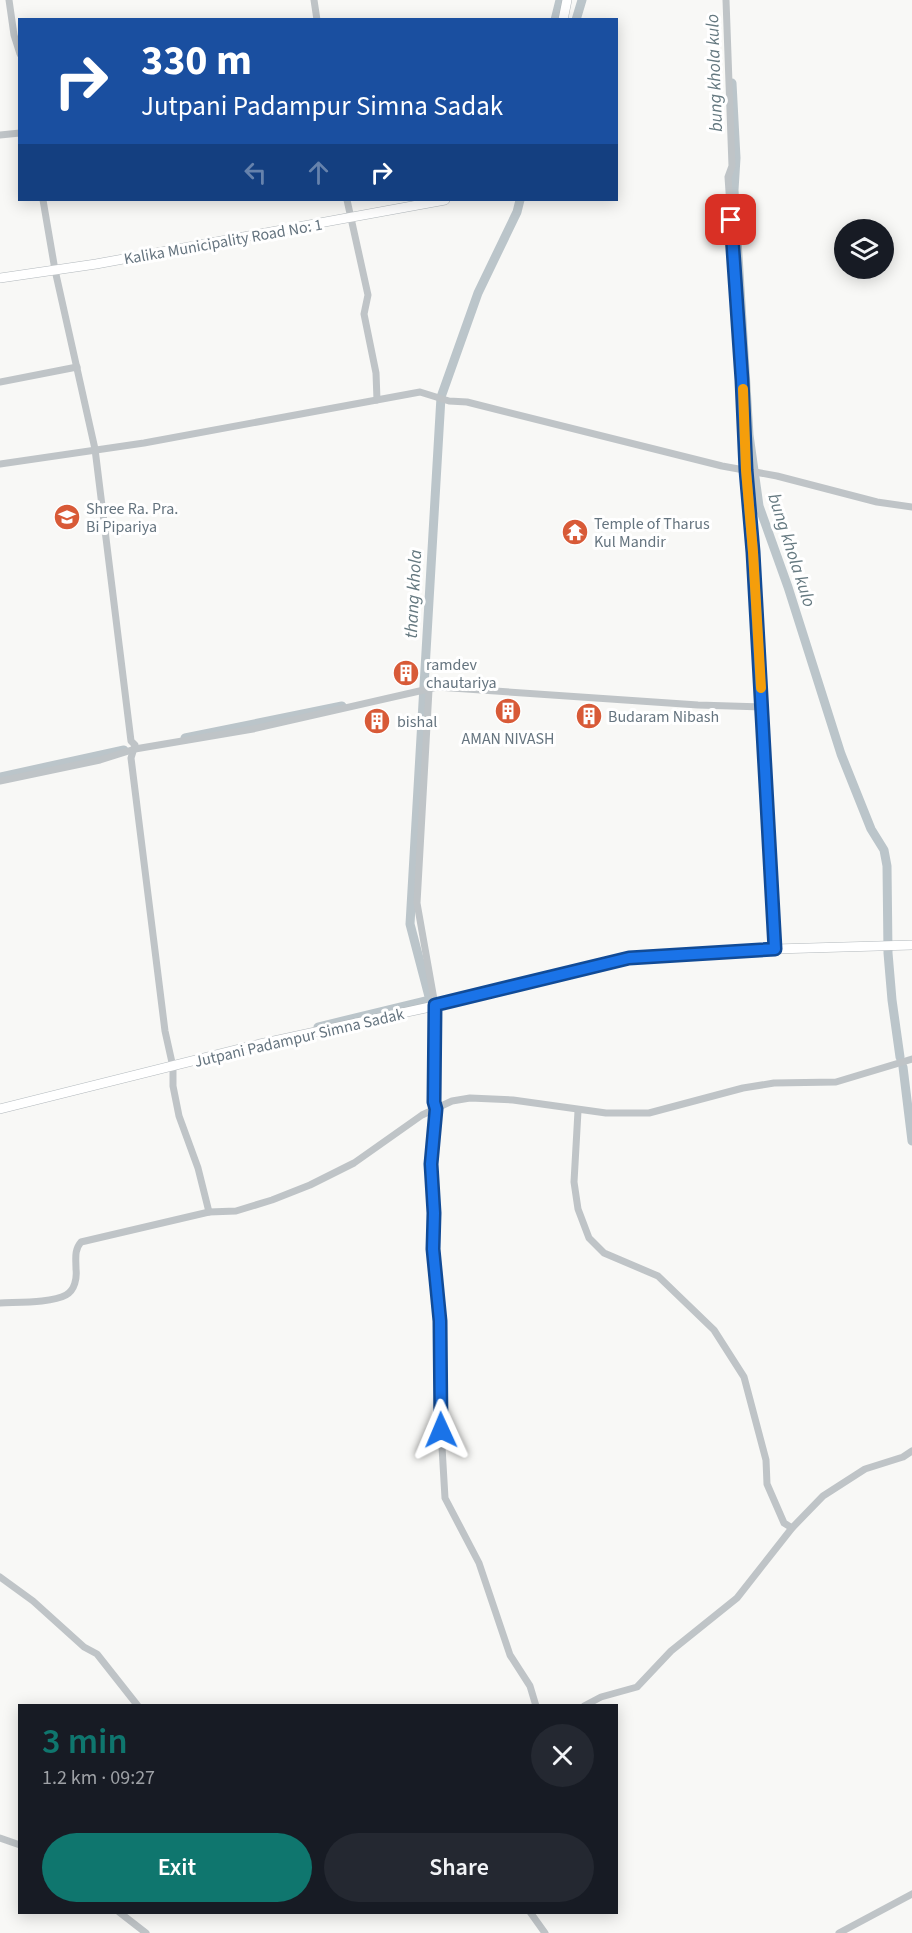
<!DOCTYPE html>
<meta charset="utf-8">
<style>
:root{--surface:#171b24;--page:#242831;--text:#f1f3f6;--muted:#9ea1a6;--accent:#0f766e}
body{margin:0;font-family:"Source Sans 3",sans-serif;background:var(--page);color:var(--text);height:100vh;display:flex;flex-direction:column;font-size:22px;white-space:nowrap}
*{box-sizing:border-box;margin:0}
p{font-size:20px;color:var(--muted)}
.icon{flex:none;width:33px;height:33px;fill:none;stroke:currentColor;stroke-width:2;stroke-linecap:round;stroke-linejoin:round}
.map{position:relative;flex:1;overflow:hidden}
.sheet{position:absolute;left:18px;top:1704px;width:600px;height:210px;display:flex;flex-direction:column;background:var(--surface);border-radius:0px;box-shadow:0 3px 15px #0003}
.sheet>*{flex:none}
.guide{position:absolute;left:18px;top:18px;width:600px;height:183px;border-radius:0px;box-shadow:0 3px 15px #0003;background:#1a4fa0;color:#fff;overflow:hidden}
.buttons{position:absolute;left:834px;top:219px;display:grid;gap:12px}
.buttons a{display:grid;place-items:center;width:60px;height:60px;border-radius:50%;background:var(--surface);box-shadow:0 3px 15px #0003;font-size:30px}
.pin{position:absolute;display:grid;place-items:center;width:51px;height:51px;color:#fff;margin:-26px;border-radius:12px;box-shadow:0 3px 9px #0006}
.me{position:absolute;width:66px;margin:-33px;rotate:359deg;stroke-linejoin:round;filter:drop-shadow(0 0 4px #0008)}
.turn{display:flex;align-items:center;gap:21px;height:126px;padding:0 24px;font-size:27px}
.turn .icon{width:78px;height:78px;stroke-width:2.5}
.turn b{display:block;font-size:42px;line-height:51px}
.lanes{display:flex;align-items:center;height:57px;padding:0 24px;background:#0003;justify-content:center;gap:30px;direction:ltr}
.lanes .off{opacity:.35}
.round{display:grid;place-items:center;flex:none;width:63px;height:63px;border-radius:32px;background:var(--page)}
.overview{display:flex;align-items:center;justify-content:space-between;height:102px;padding:0 24px}
h1{font-size:36px;font-weight:600;line-height:45px;color:var(--accent)}
.action{display:flex;gap:12px;margin-top:auto;padding:12px 24px}
.action a{flex:1;height:69px;border-radius:36px;background:var(--accent);color:#fff;font-size:24px;font-weight:600;line-height:69px;text-align:center}
.action a+a{background:var(--page);color:var(--text)}
.map>svg:first-child{display:block}
.lines{fill:none;stroke-linecap:round;stroke-linejoin:round}
.canal{stroke:#bbc5ca;stroke-width:9}
.secondary-casing{stroke:#b2b8bc;stroke-width:10}
.street{stroke:#bfc4c7;stroke-width:7}
.secondary{stroke:#fff;stroke-width:9}
.route-casing{stroke:#114b97;stroke-width:15}
.route{stroke:#1a73e8;stroke-width:10}
.slow{stroke:#f59e0b;stroke-width:10}
.labels{text-anchor:middle;stroke-width:6;stroke-linejoin:round;paint-order:stroke}
.street-label{font-size:16px;fill:#65747f;stroke:#fff}
.poi-label{font-size:16px;fill:#65747f;stroke:#fff;text-anchor:start}
.water-label{font-size:18px;font-style:italic;fill:#657980;stroke:#fff}
</style>
<div class="map">
<svg width="912" height="1933" viewBox="0 0 912 1933">
<rect width="100%" height="100%" fill="#f8f8f6"/>
<g class="lines">
<!-- canal -->
<g class="canal">
<polyline points="555,20 560,0"/>
<polyline points="576,20 582,0"/>
<polyline points="732,83 736,158 734,190 749,435 759,506 788,587 841,754 871,829 884,850 887,866 888,953 892,1000 900,1057"/>
<polyline points="185,738 342,706"/>
<polyline points="0,777 124,750"/>
<polyline points="431,1004 410,924 441,397 478,293 517,212 520,200"/>
<polyline points="318,1027 429,1000"/>
<polyline points="903,1067 912,1141"/>
</g>
<defs>
<g id="secondary">
<polyline points="563,20 567,0"/>
<polyline points="0,278 96,264 445,200"/>
<polyline points="0,1109 260,1044 430,1007 629,958 775,949 912,945"/>
</g>
</defs>
<!-- secondary casing -->
<use href="#secondary" class="secondary-casing"/>
<!-- street -->
<g class="street">
<polyline points="9,0 14,35 20,54"/>
<polyline points="314,0 317,20"/>
<polyline points="726,0 732,166 728,177 742,380 746,470 753,552 775,949"/>
<polyline points="0,135 20,133"/>
<polyline points="43,200 55,270 95,449 131,741 135,745 131,758 165,1031 173,1067 173,1086 179,1116 198,1168 209,1212"/>
<polyline points="347,200 368,295 364,314 376,373 377,400"/>
<polyline points="0,382 77,367"/>
<polyline points="0,464 144,443 420,392 449,401 467,402 722,466 777,476 877,502 912,507"/>
<polyline points="429,690 417,903 435,1005 434,1102 436,1109 431,1164 433,1213 433,1249 440,1321 441,1430 445,1498 479,1563 510,1655 530,1686 536,1706"/>
<polyline points="0,781 100,760 135,749 253,729 437,687 698,705 763,707"/>
<polyline points="578,1111 574,1182 578,1209 589,1238 604,1253 658,1276 714,1330 744,1377 766,1460 767,1484 784,1523 792,1528"/>
<path d="M0,1303C17,1302 52,1303 66,1295C75,1290 77,1278 76,1269C76,1259 74,1250 81,1242L209,1212L236,1211L272,1200L310,1185L354,1163L422,1115L452,1101L470,1098L513,1100L606,1113H649L743,1088L774,1083L836,1082L912,1059"/>
<polyline points="0,1577 33,1601 84,1647 97,1654 138,1706"/>
<polyline points="584,1706 601,1697 637,1687 671,1651 737,1598 792,1528 823,1496 865,1469 903,1457 912,1451"/>
<polyline points="0,1838 20,1845"/>
<polyline points="119,1912 146,1933"/>
<polyline points="530,1912 545,1933"/>
<polyline points="839,1933 912,1894"/>
</g>
<!-- secondary -->
<use href="#secondary" class="secondary"/>
</g>
<g class="lines">
<defs>
<polyline id="route" points="441,1430 440,1321 433,1249 434,1213 431,1164 436,1109 434,1102 435,1005 629,958 775,949 753,552 746,470 742,380 731,220"/>
</defs>
<!-- route casing -->
<use href="#route" class="route-casing"/>
<!-- route -->
<use href="#route" class="route"/>
<!-- slow -->
<polyline class="slow" points="743,389 746,470 753,552 761,688"/>
</g>
<!-- icons -->
<defs>
<symbol id="school-disc" viewBox="-11 -11 22 22"><circle r="9.5" fill="#d85a37" stroke="#fff"/><path d="M0-5L7-2L0 1L-7-2ZM-4 1L0 2.5L4 1V4Q0 6-4 4Z" fill="#fff"/></symbol>
<symbol id="temple-disc" viewBox="-11 -11 22 22"><circle r="9.5" fill="#d85a37" stroke="#fff"/><path d="M0-6L5-2H3V0L6.5 2.5H4V6H1.5V3h-3V6H-4V2.5H-6.5L-3 0V-2H-5Z" fill="#fff"/></symbol>
<symbol id="building-disc" viewBox="-11 -11 22 22"><circle r="9.5" fill="#d85a37" stroke="#fff"/><path d="M-4-6H4V6H1V3H-1V6H-4ZM-2.5-4.3h1.7v1.8h-1.7ZM.8-4.3h1.7v1.8H.8ZM-2.5-1h1.7V.8h-1.7ZM.8-1h1.7V.8H.8Z" fill="#fff"/></symbol>
</defs>
<g fill-rule="evenodd">
<use href="#school-disc" x="52" y="502" width="30" height="30"/>
<use href="#temple-disc" x="560" y="517" width="30" height="30"/>
<use href="#building-disc" x="391" y="658" width="30" height="30"/>
<use href="#building-disc" x="493" y="696" width="30" height="30"/>
<use href="#building-disc" x="574" y="701" width="30" height="30"/>
<use href="#building-disc" x="362" y="706" width="30" height="30"/>
</g>
<g class="labels">
<!-- street labels -->
<g class="street-label">
<text transform="translate(223 241) rotate(-10)" y="6">Kalika Municipality Road No: 1</text>
<text transform="translate(299 1037) rotate(-13)" y="6">Jutpani Padampur Simna Sadak</text>
</g>
<!-- poi labels -->
<g class="poi-label">
<text x="86" y="514">Shree Ra. Pra.<tspan x="86" dy="18">Bi Pipariya</tspan></text>
<text x="594" y="529">Temple of Tharus<tspan x="594" dy="18">Kul Mandir</tspan></text>
<text x="426" y="670">ramdev<tspan x="426" dy="18">chautariya</tspan></text>
<text x="608" y="722">Budaram Nibash</text>
<text x="397" y="727">bishal</text>
<text x="508" y="744" text-anchor="middle">AMAN NIVASH</text>
</g>
<!-- water labels -->
<g class="water-label">
<text transform="translate(714 73) rotate(-92)" y="6">bung khola kulo</text>
<text transform="translate(792 550) rotate(72)" y="6">bung khola kulo</text>
<text transform="translate(413 594) rotate(-87)" y="6">thang khola</text>
</g>
</g>
</svg>
<div class="buttons">
<a><svg class="icon" aria-label="layers" viewBox="0 0 24 24"><path d="M12 4l9 5-9 5-9-5zM3 14l9 5 9-5"/></svg></a>
</div>
<div class="pin" style="left:731px;top:220px;background:#d93025"><svg class="icon" aria-label="arrive" viewBox="0 0 24 24"><path d="M6 21V4h12l-3 4 3 4H6"/></svg></div>
<svg class="me" style="left:441px;top:1430px" viewBox="-20 -20 40 40"><path d="M0-17L14 15 0 8-14 15z" fill="#1a73e8" stroke="#fff" stroke-width="4"/></svg>
<div class="guide">
<div class="turn"><svg class="icon" aria-label="right" viewBox="0 0 24 24"><path d="M7 20v-9h11M14 6l5 5-5 5"/></svg><div><b>330 m</b>Jutpani Padampur Simna Sadak</div></div>
<div class="lanes"><svg class="icon off" aria-label="left" viewBox="0 0 24 24"><path d="M17 20v-9H6M10 6l-5 5 5 5"/></svg><svg class="icon off" aria-label="ahead" viewBox="0 0 24 24"><path d="M12 20V5M6 11l6-6 6 6"/></svg><svg class="icon" aria-label="right" viewBox="0 0 24 24"><path d="M7 20v-9h11M14 6l5 5-5 5"/></svg></div>
</div>
<section class="sheet">
<div class="overview"><div><h1>3 min</h1><p>1.2 km · 09:27</p></div><a class="round"><svg class="icon" aria-label="close" viewBox="0 0 24 24"><path d="M6 6l12 12M18 6L6 18"/></svg></a></div>
<div class="action"><a>Exit</a><a>Share</a></div>
</section>
</div>
